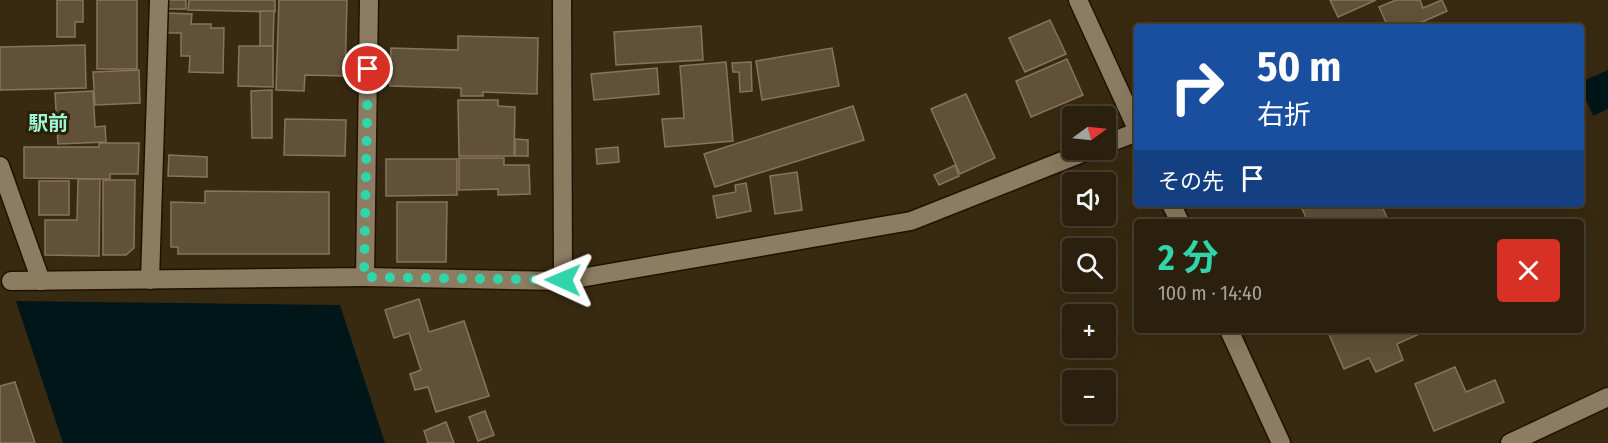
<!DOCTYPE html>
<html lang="ja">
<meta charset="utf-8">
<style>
:root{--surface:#2a200d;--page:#362d1b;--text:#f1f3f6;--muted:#a5a39d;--line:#463e2e;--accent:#32d4a9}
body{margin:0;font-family:"Fira Sans Condensed","Noto Sans JP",sans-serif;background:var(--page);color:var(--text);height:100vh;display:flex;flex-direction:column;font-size:22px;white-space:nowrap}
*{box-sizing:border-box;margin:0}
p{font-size:20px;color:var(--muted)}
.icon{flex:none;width:33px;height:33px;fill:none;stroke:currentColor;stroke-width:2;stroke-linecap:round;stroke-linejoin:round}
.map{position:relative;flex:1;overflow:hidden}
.sheet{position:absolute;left:1134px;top:219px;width:450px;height:114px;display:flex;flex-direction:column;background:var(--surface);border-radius:6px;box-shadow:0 6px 24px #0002,0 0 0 2px var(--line)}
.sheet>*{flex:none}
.banner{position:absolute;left:1134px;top:24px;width:450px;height:183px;border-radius:6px;box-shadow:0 6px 24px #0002,0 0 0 2px var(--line);background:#1a4fa0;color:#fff;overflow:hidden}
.needle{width:39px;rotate:75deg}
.controls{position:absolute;left:1062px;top:106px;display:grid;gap:12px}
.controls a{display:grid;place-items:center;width:54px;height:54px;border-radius:6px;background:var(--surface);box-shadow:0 6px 24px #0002,0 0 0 2px var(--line);font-size:30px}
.pin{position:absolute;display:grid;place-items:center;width:51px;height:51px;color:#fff;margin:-26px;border:3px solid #fff;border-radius:50%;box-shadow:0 2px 6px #0007}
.me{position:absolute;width:66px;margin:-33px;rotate:271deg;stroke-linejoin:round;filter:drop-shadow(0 0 4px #0008)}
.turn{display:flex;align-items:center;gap:21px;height:126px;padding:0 24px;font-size:27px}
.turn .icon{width:78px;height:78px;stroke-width:2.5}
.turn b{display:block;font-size:42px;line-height:51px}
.then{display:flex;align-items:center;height:57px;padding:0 24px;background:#0003;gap:12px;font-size:22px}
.round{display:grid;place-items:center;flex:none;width:63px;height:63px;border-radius:6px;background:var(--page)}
.headline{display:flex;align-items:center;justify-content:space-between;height:102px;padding:0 24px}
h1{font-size:36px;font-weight:700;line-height:45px;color:var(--accent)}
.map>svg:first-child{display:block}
.water{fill:#001619}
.building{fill:#615138;stroke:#87755b;stroke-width:1.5}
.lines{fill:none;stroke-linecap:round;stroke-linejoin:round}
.street-casing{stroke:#1f1200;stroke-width:21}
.secondary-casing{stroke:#1f1200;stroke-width:21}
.street{stroke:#8c7c61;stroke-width:18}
.secondary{stroke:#8c7c61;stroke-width:18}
.route{stroke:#32d4a9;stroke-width:10;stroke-dasharray:0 18}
.labels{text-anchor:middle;stroke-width:6;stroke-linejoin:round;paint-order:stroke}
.neighbourhood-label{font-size:20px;font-weight:bold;fill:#9cf8d8;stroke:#2e2007}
</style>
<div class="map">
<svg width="1608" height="443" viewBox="0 0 1608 443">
<rect width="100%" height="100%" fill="#382a11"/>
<!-- water -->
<g class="water">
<polygon points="1608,70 1608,109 1593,116 1581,89 1581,82"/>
<polygon points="16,301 340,305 385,443 63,443"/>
</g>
<!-- building -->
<g class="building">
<polygon points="57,0 83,0 83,22 75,22 75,37 57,37"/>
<rect x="97" y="0" width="40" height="69"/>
<rect x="166" y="0" width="20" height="9"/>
<polygon points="189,0 275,0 275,12 188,10"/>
<polygon points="279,0 347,0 345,76 305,75 304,91 276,90"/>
<polygon points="1330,0 1376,0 1338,17"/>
<polygon points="1396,0 1420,0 1423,8 1442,0 1447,11 1411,27 1388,27 1379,7"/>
<polygon points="260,11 274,11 273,46 260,46"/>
<polygon points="166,13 192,14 191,24 211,24 211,28 224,28 223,73 189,72 190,56 181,56 181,33 166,33"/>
<polygon points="1050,20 1066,54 1025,72 1009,38"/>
<polygon points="701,26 703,60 616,65 614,32"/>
<polygon points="458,36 538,38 537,94 483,92 483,96 461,96 461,88 390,86 391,48 458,50"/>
<polygon points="85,45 86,88 0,90 0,47"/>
<polygon points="239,46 273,46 273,87 238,86"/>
<polygon points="832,48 839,86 762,100 756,61"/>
<polygon points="1067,59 1083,95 1031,117 1016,81"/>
<polygon points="726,62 733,141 665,147 662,119 684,118 680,66"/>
<polygon points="751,62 752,91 740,92 739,72 733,72 732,63"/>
<polygon points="657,68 659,94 594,100 591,74"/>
<polygon points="139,70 140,103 95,105 93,72"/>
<polygon points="272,90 272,138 252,138 251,91"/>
<polygon points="93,91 95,127 105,126 106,142 58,144 55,93"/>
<polygon points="966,94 995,158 960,174 931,109"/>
<polygon points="458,100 498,100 498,106 515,107 514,156 459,156"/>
<polygon points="853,106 864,140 715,187 704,154"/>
<polygon points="285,119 346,120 345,156 284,155"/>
<polygon points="515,139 528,140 528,156 515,156"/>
<polygon points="99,143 139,143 138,174 110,174 110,179 24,178 24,147 99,147"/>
<polygon points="618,147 619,162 597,164 596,149"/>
<polygon points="169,155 207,157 207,177 168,176"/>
<polygon points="459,158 504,158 504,165 529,165 530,194 498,195 498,189 459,190"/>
<polygon points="386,159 457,159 457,195 386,196"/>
<polygon points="955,165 959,176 939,185 934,175"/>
<polygon points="797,172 802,210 775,214 770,176"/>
<polygon points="78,179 100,179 99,256 45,255 45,220 77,220"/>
<polygon points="103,180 135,180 134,248 126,255 103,255"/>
<rect x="39" y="181" width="30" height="34"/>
<polygon points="746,183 751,211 717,218 713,196 736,192 735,185"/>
<polygon points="205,191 329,192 329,254 178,254 178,247 171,247 171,202 205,203"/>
<polygon points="397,202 447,202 446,262 397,262"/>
<polygon points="1300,204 1381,204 1389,222 1308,222"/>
<polygon points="419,299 429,332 464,321 489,396 436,412 428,387 415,390 410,374 421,370 409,333 394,338 385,310"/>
<polygon points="1327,330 1428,330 1397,344 1403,360 1376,372 1369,358 1344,369"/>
<polygon points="1455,367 1466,392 1495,380 1504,402 1434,431 1415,384"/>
<polygon points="15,382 35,443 0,443 0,386"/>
<polygon points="485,411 494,435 478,441 469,417"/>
<polygon points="446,422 454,443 428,443 424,431"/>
</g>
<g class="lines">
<defs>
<g id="street">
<polyline points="0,166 41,281"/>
<polyline points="150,280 159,0"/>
<polyline points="11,281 365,277 369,0"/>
</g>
<g id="secondary">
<polyline points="562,0 563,281"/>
<polyline points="1078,0 1137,129"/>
<polyline points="1106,144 1137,132"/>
<polyline points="1171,204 1180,222"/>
<polyline points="365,277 563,281 911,221 1090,150"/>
<polyline points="1229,330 1281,443"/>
<polyline points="1510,443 1608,397"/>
</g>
</defs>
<!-- street casing -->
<use href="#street" class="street-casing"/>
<!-- secondary casing -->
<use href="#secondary" class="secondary-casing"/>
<!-- street -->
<use href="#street" class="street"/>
<!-- secondary -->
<use href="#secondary" class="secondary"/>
</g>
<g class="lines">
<!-- route -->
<polyline class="route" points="368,69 364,277 563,280"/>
</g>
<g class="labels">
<!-- neighbourhood labels -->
<g class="neighbourhood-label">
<text x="48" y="130">駅前</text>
</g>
</g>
</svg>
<div class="controls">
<a><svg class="needle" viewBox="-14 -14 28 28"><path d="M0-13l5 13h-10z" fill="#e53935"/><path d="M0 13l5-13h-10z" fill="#a5a39d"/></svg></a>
<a><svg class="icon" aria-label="sound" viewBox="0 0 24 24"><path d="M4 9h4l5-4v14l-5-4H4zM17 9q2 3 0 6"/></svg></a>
<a><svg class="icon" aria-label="search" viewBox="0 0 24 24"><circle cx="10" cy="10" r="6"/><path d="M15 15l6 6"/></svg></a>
<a>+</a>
<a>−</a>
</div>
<div class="pin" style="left:368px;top:69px;background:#d93025"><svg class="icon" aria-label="arrive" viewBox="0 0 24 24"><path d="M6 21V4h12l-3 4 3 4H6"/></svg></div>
<svg class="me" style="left:563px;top:280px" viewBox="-20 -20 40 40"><path d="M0-17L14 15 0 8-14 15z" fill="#32d4a9" stroke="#fff" stroke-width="4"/></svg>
<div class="banner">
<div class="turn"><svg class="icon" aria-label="right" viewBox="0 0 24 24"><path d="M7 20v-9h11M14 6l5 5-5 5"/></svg><div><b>50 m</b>右折</div></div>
<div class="then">その先<svg class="icon" aria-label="arrive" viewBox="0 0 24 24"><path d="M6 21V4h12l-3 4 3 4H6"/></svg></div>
</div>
<section class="sheet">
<div class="headline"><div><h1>2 分</h1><p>100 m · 14:40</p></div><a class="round" style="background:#d93025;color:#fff"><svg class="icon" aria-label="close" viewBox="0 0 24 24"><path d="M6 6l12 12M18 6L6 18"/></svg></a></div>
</section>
</div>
